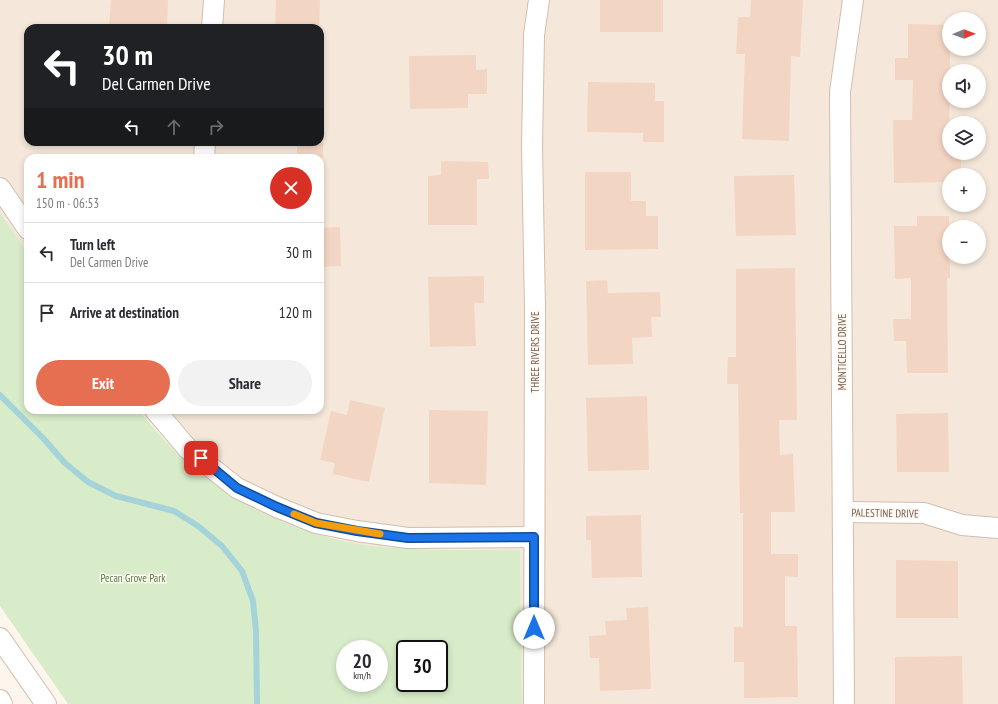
<!DOCTYPE html>
<meta charset="utf-8">
<style>
:root{--surface:#fff;--page:#f2f2f3;--text:#2b2b33;--muted:#7c7c81;--line:#e1e1e2;--accent:#e76f51}
body{margin:0;font-family:"PT Sans Narrow",sans-serif;background:var(--page);color:var(--text);height:100vh;display:flex;flex-direction:column;font-size:15px;white-space:nowrap}
*{box-sizing:border-box;margin:0}
p{font-size:13px;color:var(--muted)}
.icon{flex:none;width:22px;height:22px;fill:none;stroke:currentColor;stroke-width:2;stroke-linecap:round;stroke-linejoin:round}
.map{position:relative;flex:1;overflow:hidden}
.sheet{position:absolute;left:24px;top:154px;width:300px;height:260px;display:flex;flex-direction:column;background:var(--surface);border-radius:12px;box-shadow:0 2px 6px #0003}
.sheet>*{flex:none}
.hud{position:absolute;left:24px;top:24px;width:300px;height:122px;border-radius:12px;box-shadow:0 2px 6px #0003;background:#202124;color:#fff;overflow:hidden}
.needle{width:26px;rotate:89deg}
.controls{position:absolute;left:942px;top:12px;display:grid;gap:8px}
.controls a{display:grid;place-items:center;width:44px;height:44px;border-radius:50%;background:var(--surface);box-shadow:0 2px 6px #0003;font-size:20px}
.speed{position:absolute;left:336px;top:640px;display:flex;gap:8px;font-size:20px;font-weight:700;text-align:center}
.speed>*{display:grid;place-content:center;width:52px;height:52px;border-radius:50%;background:var(--surface);box-shadow:0 2px 6px #0003;line-height:1}
.speed small{font-size:10px;font-weight:400}
.speed .limit{border:2px solid #111;border-radius:6px;background:#fff;color:#111}
.pin{position:absolute;display:grid;place-items:center;width:34px;height:34px;color:#fff;margin:-17px;border-radius:8px;box-shadow:0 2px 6px #0006}
.me{position:absolute;width:44px;margin:-22px;rotate:0deg;stroke-linejoin:round;filter:drop-shadow(0 0 3px #0008)}
.turn{display:flex;align-items:center;gap:14px;height:84px;padding:0 12px;font-size:18px}
.turn .icon{width:52px;height:52px;stroke-width:2.5}
.turn b{display:block;font-size:28px;line-height:34px}
.lanes{display:flex;align-items:center;height:38px;padding:0 12px;background:#0003;justify-content:center;gap:20px;direction:ltr}
.lanes .off{opacity:.35}
.round{display:grid;place-items:center;flex:none;width:42px;height:42px;border-radius:21px;background:var(--page)}
.overview{display:flex;align-items:center;justify-content:space-between;height:68px;padding:0 12px}
h1{font-size:24px;font-weight:800;line-height:30px;color:var(--accent)}
.cta{display:flex;gap:8px;margin-top:auto;padding:8px 12px}
.cta a{flex:1;height:46px;border-radius:24px;background:var(--accent);color:#fff;font-size:16px;font-weight:800;line-height:46px;text-align:center}
.cta a+a{background:var(--page);color:var(--text)}
ul{padding:0;list-style:none}
li{display:flex;align-items:center;gap:12px;height:60px;padding:0 12px;border-top:1px solid var(--line)}
li div{flex:1}
li b{display:block;font-size:15px}
li em{font-style:normal}
.map>svg:first-child{display:block}
.residential{fill:#f5e8da;fill-rule:evenodd}
.green{fill:#d8ecc9;fill-rule:evenodd}
.lines{fill:none;stroke-linecap:round;stroke-linejoin:round}
.stream{stroke:#a5d3da;stroke-width:6}
.building{fill:#f3d5c3}
.minor-casing{stroke:#d1beb0;stroke-width:22}
.minor{stroke:#fff;stroke-width:20}
.route-casing{stroke:#114b97;stroke-width:10}
.route{stroke:#1a73e8;stroke-width:7}
.slow{stroke:#f59e0b;stroke-width:7}
.labels{text-anchor:middle;stroke-width:3;stroke-linejoin:round;paint-order:stroke}
.street-label{font-size:11px;fill:#7a5c4d;stroke:#fffaf3}
.park-label{font-size:11px;fill:#537a41;stroke:#fffaf3}
</style>
<div class="map">
<svg width="998" height="704" viewBox="0 0 998 704">
<rect width="100%" height="100%" fill="#fdf6ec"/>
<!-- residential -->
<path class="residential" d="M0,0H998V704H522L520,550L407,549L379,547L352,543L299,528L273,518L246,504L221,488L197,470L174,450L139,410H320V158H28V253L0,213ZM949,19H979V49H949ZM28,28H320V142H28ZM949,71H979V101H949ZM949,123H979V153H949ZM949,175H979V205H949ZM949,227H979V257H949Z"/>
<!-- green -->
<path class="green" d="M0,213L28,253V410H139C150,424 162,438 175,451C231,504 304,539 380,547C427,551 474,550 520,550L522,704H68L0,606ZM345,649H379V683H345ZM405,649H439V683H405Z"/>
<g class="lines">
<!-- stream -->
<polyline class="stream" points="0,395 43,438 65,463 88,482 116,496 174,511 198,526 222,546 242,571 253,601 256,631 257,704"/>
</g>
<!-- building -->
<g class="building">
<polygon points="111,0 168,0 167,28 109,28"/>
<polygon points="276,0 320,0 319,28 275,28"/>
<rect x="600" y="0" width="63" height="32"/>
<polygon points="751,0 803,0 800,57 791,56 789,141 742,139 745,54 736,54 738,17 750,17"/>
<polygon points="908,24 949,25 949,49 950,49 949,153 953,153 953,156 961,156 961,175 949,175 949,182 894,183 893,120 912,120 913,80 895,80 895,58 908,58"/>
<polygon points="476,55 476,70 487,69 487,94 468,94 468,108 410,109 409,56"/>
<polygon points="588,82 655,83 655,101 664,101 664,142 643,142 643,133 587,132"/>
<rect x="297" y="142" width="26" height="16"/>
<polygon points="441,161 488,162 489,179 477,179 477,225 428,225 428,176 441,175"/>
<polygon points="585,172 631,172 631,201 646,201 646,216 658,216 658,249 585,250"/>
<polygon points="794,175 796,235 736,236 734,176"/>
<polygon points="917,216 949,216 950,278 947,278 948,373 907,373 906,341 894,341 893,319 911,319 911,278 895,279 894,226 917,226"/>
<polygon points="340,227 341,266 320,267 320,228"/>
<polygon points="795,268 797,420 779,420 780,455 793,454 795,512 771,512 771,554 798,554 798,577 785,576 785,626 797,626 798,697 744,698 744,662 734,662 734,627 743,627 743,513 740,513 738,384 727,384 728,357 736,357 736,269"/>
<polygon points="484,276 484,303 474,303 476,346 430,347 428,277"/>
<polygon points="607,280 608,293 660,292 661,317 651,317 652,337 632,338 633,364 588,365 586,281"/>
<polygon points="647,396 649,470 588,471 586,398"/>
<polygon points="350,400 385,408 369,482 333,474 335,463 320,460 331,411 347,415"/>
<polygon points="429,410 488,411 486,485 429,483"/>
<polygon points="948,413 949,472 897,472 896,414"/>
<polygon points="641,515 642,577 592,578 591,540 586,540 586,516"/>
<polygon points="896,560 958,561 958,618 896,618"/>
<polygon points="648,607 651,689 600,691 599,658 590,658 589,636 606,635 605,621 627,620 626,608"/>
<polygon points="962,656 963,704 895,704 895,657"/>
</g>
<g class="lines">
<defs>
<g id="minor">
<polyline points="212,28 214,0"/>
<polyline points="204,158 205,142"/>
<polyline points="0,188 28,229"/>
<polyline points="155,410 188,449 237,488 277,507 316,523 357,531 408,538 534,537"/>
<polyline points="843,512 924,513 962,525 998,528"/>
<polyline points="0,638 46,704"/>
<polyline points="0,700 2,704"/>
<polyline points="534,704 535,309 532,147 534,35 539,0"/>
<polyline points="844,704 840,92 853,0"/>
</g>
</defs>
<!-- minor casing -->
<use href="#minor" class="minor-casing"/>
<!-- minor -->
<use href="#minor" class="minor"/>
</g>
<g class="lines">
<defs>
<polyline id="route" points="201,458 237,488 277,507 316,523 357,531 408,538 534,537 534,628"/>
</defs>
<!-- route casing -->
<use href="#route" class="route-casing"/>
<!-- route -->
<use href="#route" class="route"/>
<!-- slow -->
<polyline class="slow" points="294,514 316,523 380,534"/>
</g>
<g class="labels">
<!-- street labels -->
<g class="street-label">
<text transform="translate(535 352) rotate(-90)" y="4">THREE RIVERS DRIVE</text>
<text transform="translate(842 352) rotate(-90)" y="4">MONTICELLO DRIVE</text>
<text transform="translate(885 513) rotate(1)" y="4">PALESTINE DRIVE</text>
</g>
<!-- park labels -->
<g class="park-label">
<text x="133" y="582">Pecan Grove Park</text>
</g>
</g>
</svg>
<div class="controls">
<a><svg class="needle" viewBox="-14 -14 28 28"><path d="M0-13l5 13h-10z" fill="#e53935"/><path d="M0 13l5-13h-10z" fill="#7c7c81"/></svg></a>
<a><svg class="icon" aria-label="sound" viewBox="0 0 24 24"><path d="M4 9h4l5-4v14l-5-4H4zM17 9q2 3 0 6"/></svg></a>
<a><svg class="icon" aria-label="layers" viewBox="0 0 24 24"><path d="M12 4l9 5-9 5-9-5zM3 14l9 5 9-5"/></svg></a>
<a>+</a>
<a>−</a>
</div>
<div class="speed"><div>20<small>km/h</small></div><div class="limit">30</div></div>
<div class="pin" style="left:201px;top:458px;background:#d93025"><svg class="icon" aria-label="arrive" viewBox="0 0 24 24"><path d="M6 21V4h12l-3 4 3 4H6"/></svg></div>
<svg class="me" style="left:534px;top:628px" viewBox="-20 -20 40 40"><circle r="19" fill="#fff"/><path d="M0-13L10 11 0 6-10 11z" fill="#1a73e8"/></svg>
<div class="hud">
<div class="turn"><svg class="icon" aria-label="left" viewBox="0 0 24 24"><path d="M17 20v-9H6M10 6l-5 5 5 5"/></svg><div><b>30 m</b>Del Carmen Drive</div></div>
<div class="lanes"><svg class="icon" aria-label="left" viewBox="0 0 24 24"><path d="M17 20v-9H6M10 6l-5 5 5 5"/></svg><svg class="icon off" aria-label="ahead" viewBox="0 0 24 24"><path d="M12 20V5M6 11l6-6 6 6"/></svg><svg class="icon off" aria-label="right" viewBox="0 0 24 24"><path d="M7 20v-9h11M14 6l5 5-5 5"/></svg></div>
</div>
<section class="sheet">
<div class="overview"><div><h1>1 min</h1><p>150 m · 06:53</p></div><a class="round" style="background:#d93025;color:#fff"><svg class="icon" aria-label="close" viewBox="0 0 24 24"><path d="M6 6l12 12M18 6L6 18"/></svg></a></div>
<ul>
<li><svg class="icon" aria-label="left" viewBox="0 0 24 24"><path d="M17 20v-9H6M10 6l-5 5 5 5"/></svg><div><b>Turn left</b><p>Del Carmen Drive</p></div><em>30 m</em></li>
<li><svg class="icon" aria-label="arrive" viewBox="0 0 24 24"><path d="M6 21V4h12l-3 4 3 4H6"/></svg><div><b>Arrive at destination</b></div><em>120 m</em></li>
</ul>
<div class="cta"><a>Exit</a><a>Share</a></div>
</section>
</div>
